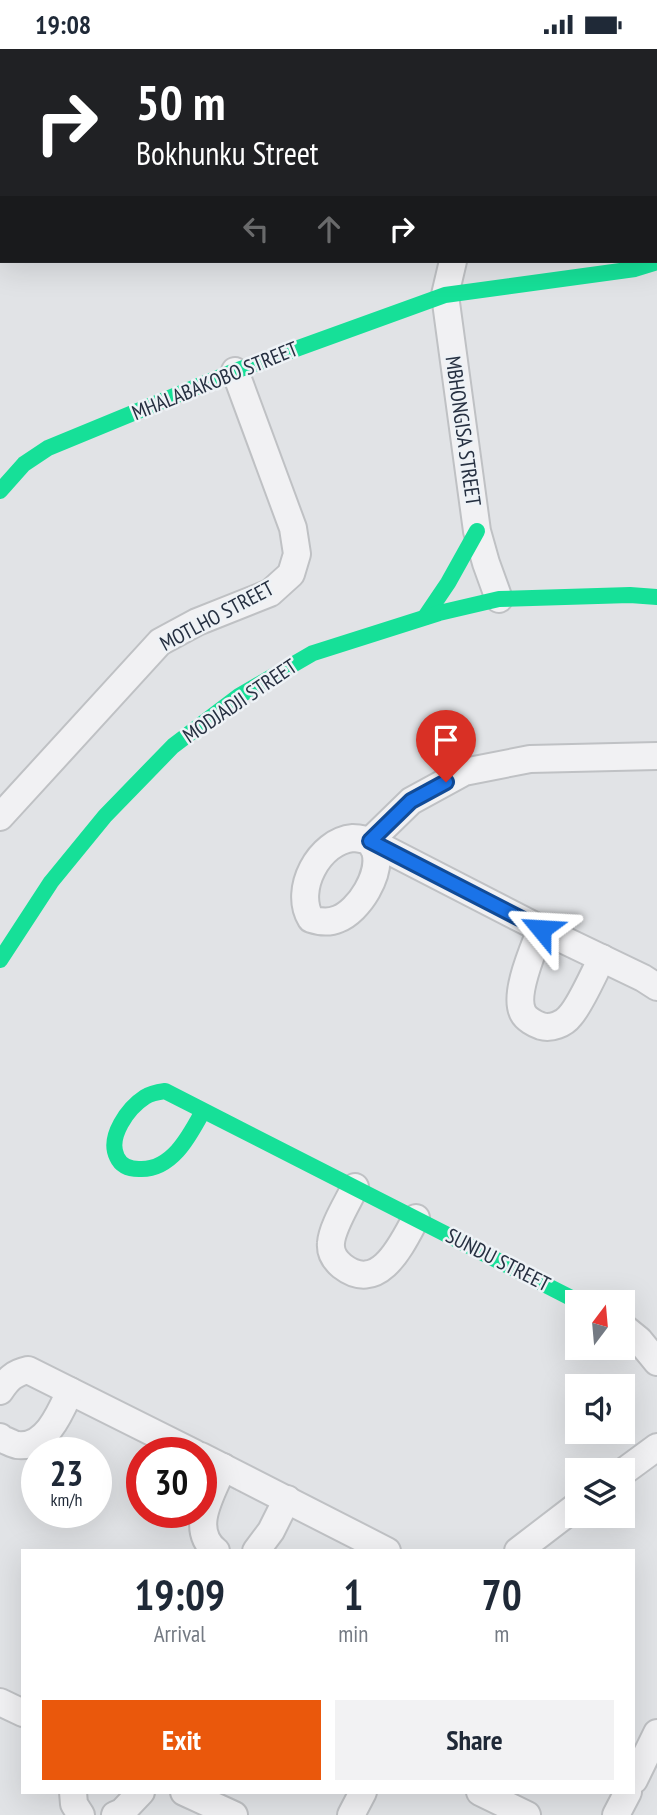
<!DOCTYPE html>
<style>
:root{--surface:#fff;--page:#f2f2f3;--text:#1f2937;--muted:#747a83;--accent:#ea580c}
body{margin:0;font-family:"PT Sans Narrow",sans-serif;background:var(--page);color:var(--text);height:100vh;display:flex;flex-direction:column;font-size:26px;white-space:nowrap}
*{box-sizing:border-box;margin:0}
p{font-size:23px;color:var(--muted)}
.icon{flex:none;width:38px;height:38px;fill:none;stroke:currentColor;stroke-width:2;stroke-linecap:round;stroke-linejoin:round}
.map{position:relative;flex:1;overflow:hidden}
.side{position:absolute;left:21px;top:1500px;width:614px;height:245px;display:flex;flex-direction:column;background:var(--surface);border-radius:0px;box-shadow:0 7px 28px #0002}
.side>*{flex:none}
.guide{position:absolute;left:0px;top:0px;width:658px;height:214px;box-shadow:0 7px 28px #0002;background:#202124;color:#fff;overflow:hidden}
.needle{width:46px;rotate:16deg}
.buttons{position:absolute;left:565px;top:1241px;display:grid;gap:14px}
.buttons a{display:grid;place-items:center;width:70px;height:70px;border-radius:0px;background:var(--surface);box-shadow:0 7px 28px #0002;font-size:35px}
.speed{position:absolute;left:21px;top:1388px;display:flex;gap:14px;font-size:35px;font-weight:700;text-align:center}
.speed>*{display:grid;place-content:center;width:91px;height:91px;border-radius:50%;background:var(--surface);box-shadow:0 7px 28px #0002;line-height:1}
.speed small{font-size:18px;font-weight:400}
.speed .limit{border:10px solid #d22;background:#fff;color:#111}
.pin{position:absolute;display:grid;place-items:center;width:60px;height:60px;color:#fff;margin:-72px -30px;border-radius:50% 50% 50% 0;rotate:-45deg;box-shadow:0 0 7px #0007}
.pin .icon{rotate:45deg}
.me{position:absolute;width:77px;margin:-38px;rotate:297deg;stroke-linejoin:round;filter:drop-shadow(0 0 5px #0008)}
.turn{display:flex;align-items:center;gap:24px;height:147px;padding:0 21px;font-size:32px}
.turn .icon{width:91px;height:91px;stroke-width:2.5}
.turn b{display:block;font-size:49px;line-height:60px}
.lanes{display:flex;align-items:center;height:66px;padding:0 21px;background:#0003;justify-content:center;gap:35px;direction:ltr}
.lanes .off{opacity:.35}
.eta{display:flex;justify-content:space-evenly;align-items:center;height:119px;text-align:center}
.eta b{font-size:42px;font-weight:800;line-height:49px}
.action{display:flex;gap:14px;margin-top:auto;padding:14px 21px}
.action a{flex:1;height:80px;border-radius:0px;background:var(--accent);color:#fff;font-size:28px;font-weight:800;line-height:80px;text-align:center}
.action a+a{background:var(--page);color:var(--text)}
.status{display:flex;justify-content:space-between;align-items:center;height:49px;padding:0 35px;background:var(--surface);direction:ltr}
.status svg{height:19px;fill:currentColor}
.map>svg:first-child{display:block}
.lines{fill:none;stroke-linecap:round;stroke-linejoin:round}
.street-casing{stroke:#bfc1c4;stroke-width:30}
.street{stroke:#f1f1f3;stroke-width:26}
.fast{stroke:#16e098;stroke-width:16}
.route-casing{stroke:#114b97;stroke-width:18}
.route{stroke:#1a73e8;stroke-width:12}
.labels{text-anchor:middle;stroke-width:5;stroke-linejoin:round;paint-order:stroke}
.street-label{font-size:21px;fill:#263041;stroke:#eef2f6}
</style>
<div class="status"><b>19:08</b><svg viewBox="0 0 49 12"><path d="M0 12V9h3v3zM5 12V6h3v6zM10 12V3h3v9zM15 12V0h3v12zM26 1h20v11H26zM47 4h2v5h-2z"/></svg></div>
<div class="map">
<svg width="657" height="1766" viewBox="0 0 657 1766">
<rect width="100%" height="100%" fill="#e1e3e6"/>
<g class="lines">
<defs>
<g id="street">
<polyline points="103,0 104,2"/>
<polyline points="337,0 338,2"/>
<polyline points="504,2 504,0"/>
<polyline points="0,167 2,166"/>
<polyline points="453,212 445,246 477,482 486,514 499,550"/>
<polyline points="0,768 160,593 197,573 270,544 291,525 297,505 293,479 235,322"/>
<path d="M370,792C371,796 374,799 375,802C382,825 359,862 338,870C329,874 320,873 311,870C293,841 319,792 353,789C359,789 365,791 370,792L541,880L643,929L657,938"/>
<polyline points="370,792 411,752 464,723 530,710 657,707"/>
<path d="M541,880C534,899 513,945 523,964C526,970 535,975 541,977C551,980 564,975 570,967C581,955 594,924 602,909"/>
<path d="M355,1138C348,1153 332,1178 331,1194C330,1204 336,1212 342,1217C379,1246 402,1195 416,1169"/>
<polyline points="623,1278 639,1291 657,1313"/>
<path d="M0,1342C8,1330 14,1324 28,1321L194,1404"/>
<path d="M0,1388L1,1390C6,1391 12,1395 17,1396C46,1400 61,1362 70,1342"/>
<polyline points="201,1407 387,1502"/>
<polyline points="623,1423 657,1398"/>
<path d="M216,1502C188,1480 213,1443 223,1418"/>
<polyline points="256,1502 271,1482 287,1450"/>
<polyline points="518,1502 578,1456"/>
<polyline points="0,1653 23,1664"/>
<polyline points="634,1731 657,1684"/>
<polyline points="73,1743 74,1755 81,1766"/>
<polyline points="184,1743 234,1766"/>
<polyline points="480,1743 527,1766"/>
<polyline points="115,1766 122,1763 141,1743"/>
<polyline points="351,1766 363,1743"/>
<polyline points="616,1766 628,1743"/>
</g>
</defs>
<!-- street casing -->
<use href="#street" class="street-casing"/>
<!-- street -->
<use href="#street" class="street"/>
<!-- fast -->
<g class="fast">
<polyline points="0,442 24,415 48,399 235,322 445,246 635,220 657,213"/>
<polyline points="425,568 448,534 477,482"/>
<polyline points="0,911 51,833 105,767 173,697 239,647 313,604 439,564 499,550 630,546 657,548"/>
<path d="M203,1062C190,1086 172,1122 139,1120C130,1120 121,1117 117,1108C107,1088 128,1059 145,1048C151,1044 158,1043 165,1042L579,1253"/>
</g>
</g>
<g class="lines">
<defs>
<polyline id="route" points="446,733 411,752 370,792 541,880"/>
</defs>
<!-- route casing -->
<use href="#route" class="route-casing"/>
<!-- route -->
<use href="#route" class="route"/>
</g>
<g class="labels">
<!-- street labels -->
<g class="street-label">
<text transform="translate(215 332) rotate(-22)" y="7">MHALABAKOBO STREET</text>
<text transform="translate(463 382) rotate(82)" y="7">MBHONGISA STREET</text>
<text transform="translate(217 567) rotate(-28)" y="7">MOTLHO STREET</text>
<text transform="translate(240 652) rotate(-34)" y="7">MODJADJI STREET</text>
<text transform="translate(498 1211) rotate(27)" y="7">SUNDU STREET</text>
</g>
</g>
</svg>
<div class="buttons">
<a><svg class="needle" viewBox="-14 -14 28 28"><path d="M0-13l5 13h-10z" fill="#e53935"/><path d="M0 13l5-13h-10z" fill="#747a83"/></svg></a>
<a><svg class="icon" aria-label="sound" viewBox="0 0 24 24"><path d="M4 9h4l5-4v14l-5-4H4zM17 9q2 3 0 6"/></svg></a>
<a><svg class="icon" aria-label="layers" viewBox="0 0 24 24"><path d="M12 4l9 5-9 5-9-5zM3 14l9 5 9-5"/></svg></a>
</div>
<div class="speed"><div>23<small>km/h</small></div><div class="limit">30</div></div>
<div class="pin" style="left:446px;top:733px;background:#d93025"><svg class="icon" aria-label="arrive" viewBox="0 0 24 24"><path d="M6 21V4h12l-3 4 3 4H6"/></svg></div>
<svg class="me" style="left:541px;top:880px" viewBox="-20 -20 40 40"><path d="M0-17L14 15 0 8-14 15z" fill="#1a73e8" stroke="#fff" stroke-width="4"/></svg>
<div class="guide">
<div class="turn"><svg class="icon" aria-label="right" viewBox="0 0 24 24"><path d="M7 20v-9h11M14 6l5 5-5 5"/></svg><div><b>50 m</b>Bokhunku Street</div></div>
<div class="lanes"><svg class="icon off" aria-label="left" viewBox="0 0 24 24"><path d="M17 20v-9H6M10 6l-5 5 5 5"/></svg><svg class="icon off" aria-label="ahead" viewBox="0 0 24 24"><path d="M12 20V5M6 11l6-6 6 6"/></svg><svg class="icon" aria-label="right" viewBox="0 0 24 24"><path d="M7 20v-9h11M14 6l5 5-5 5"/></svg></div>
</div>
<section class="side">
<div class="eta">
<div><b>19:09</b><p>Arrival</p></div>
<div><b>1</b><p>min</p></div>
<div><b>70</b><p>m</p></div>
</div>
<div class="action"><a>Exit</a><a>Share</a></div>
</section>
</div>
